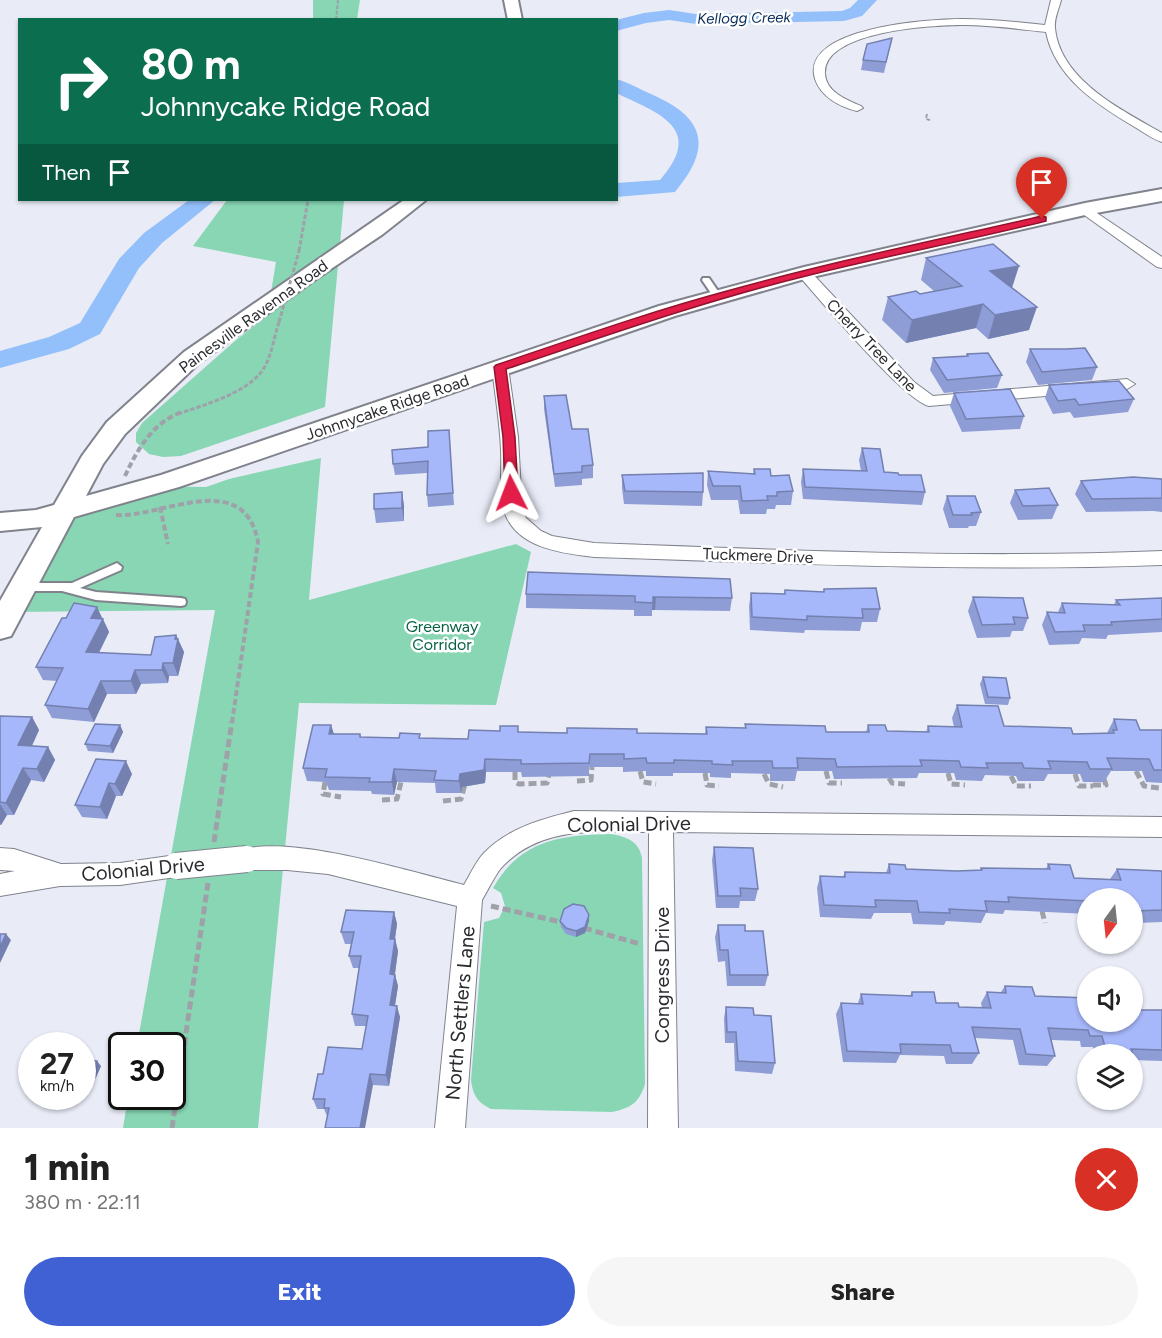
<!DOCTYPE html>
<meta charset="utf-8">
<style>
:root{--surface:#fff;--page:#f6f6f6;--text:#222;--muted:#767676;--accent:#3f61d3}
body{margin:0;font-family:Figtree,sans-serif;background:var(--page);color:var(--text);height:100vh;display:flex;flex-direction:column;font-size:22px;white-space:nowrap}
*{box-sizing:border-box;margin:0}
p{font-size:20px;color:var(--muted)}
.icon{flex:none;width:33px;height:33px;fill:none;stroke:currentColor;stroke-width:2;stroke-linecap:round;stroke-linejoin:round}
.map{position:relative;height:1128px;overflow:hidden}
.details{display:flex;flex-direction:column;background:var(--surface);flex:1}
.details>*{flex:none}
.top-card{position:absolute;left:18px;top:18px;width:600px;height:183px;border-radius:0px;box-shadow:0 2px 4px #0004;background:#0b6e4f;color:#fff;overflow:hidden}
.needle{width:39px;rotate:195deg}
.buttons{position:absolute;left:1077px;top:888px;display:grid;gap:12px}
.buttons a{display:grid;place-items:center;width:66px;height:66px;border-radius:50%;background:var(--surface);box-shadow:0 2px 4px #0004;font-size:30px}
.speed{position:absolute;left:18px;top:1032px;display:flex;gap:12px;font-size:30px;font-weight:700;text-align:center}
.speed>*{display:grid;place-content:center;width:78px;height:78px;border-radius:50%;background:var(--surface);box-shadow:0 2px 4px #0004;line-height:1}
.speed small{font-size:15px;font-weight:400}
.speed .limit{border:3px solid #111;border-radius:9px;background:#fff;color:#111}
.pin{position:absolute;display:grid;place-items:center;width:51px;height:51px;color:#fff;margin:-62px -26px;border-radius:50% 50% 50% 0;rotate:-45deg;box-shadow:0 0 6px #0007}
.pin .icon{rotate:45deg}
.me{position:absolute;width:66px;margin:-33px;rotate:357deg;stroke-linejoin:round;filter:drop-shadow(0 0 4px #0008)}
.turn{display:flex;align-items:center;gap:21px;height:126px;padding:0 24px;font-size:27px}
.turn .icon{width:78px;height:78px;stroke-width:2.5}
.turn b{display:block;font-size:42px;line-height:51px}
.then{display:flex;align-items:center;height:57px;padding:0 24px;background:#0003;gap:12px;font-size:22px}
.round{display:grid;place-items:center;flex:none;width:63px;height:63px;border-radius:32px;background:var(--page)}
.head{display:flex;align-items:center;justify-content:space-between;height:102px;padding:0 24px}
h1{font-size:36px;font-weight:800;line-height:45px}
.action{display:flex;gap:12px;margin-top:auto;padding:12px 24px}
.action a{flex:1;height:69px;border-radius:36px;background:var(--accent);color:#fff;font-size:24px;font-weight:800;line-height:69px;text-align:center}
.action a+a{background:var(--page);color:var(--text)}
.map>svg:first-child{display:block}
.green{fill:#88d6b4}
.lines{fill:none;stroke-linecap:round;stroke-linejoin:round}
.river{fill:#93bffa;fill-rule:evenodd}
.lane-casing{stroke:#80838c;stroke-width:4}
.street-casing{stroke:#80838c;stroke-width:2}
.secondary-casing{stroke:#80838c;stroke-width:4}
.path-far3{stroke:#9fa1a9;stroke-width:2;stroke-dasharray:4 1.5;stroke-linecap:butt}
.path-far2{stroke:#9fa1a9;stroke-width:3;stroke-dasharray:4.5 2;stroke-linecap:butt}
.path-far1{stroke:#9fa1a9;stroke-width:4;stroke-dasharray:6 3;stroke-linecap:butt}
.path{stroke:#9fa1a9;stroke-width:5;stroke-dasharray:8 4;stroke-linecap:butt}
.lane{fill:#fff;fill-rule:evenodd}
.street{fill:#fff;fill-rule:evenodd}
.secondary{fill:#fff;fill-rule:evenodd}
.street-bridge-casing{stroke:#80838c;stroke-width:28;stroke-linecap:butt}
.path-bridge{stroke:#9fa1a9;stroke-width:3;stroke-dasharray:4.5 2;stroke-linecap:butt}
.street-bridge{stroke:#fff;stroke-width:26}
.wall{fill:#8f9dd7}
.shaded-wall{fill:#7480af}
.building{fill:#a6b7fa;stroke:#7480af;stroke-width:1.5}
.route{fill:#e11d48;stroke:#92132f;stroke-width:1.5}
.labels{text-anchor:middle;stroke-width:5;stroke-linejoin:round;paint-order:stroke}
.far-water-label{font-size:15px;font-style:italic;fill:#072b58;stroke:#fff}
.street-label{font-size:16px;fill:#2a2b2f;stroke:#fff}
.park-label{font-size:16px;fill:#086346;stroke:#fff}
.near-street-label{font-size:20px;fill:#2a2b2f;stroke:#fff}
</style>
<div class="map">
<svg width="1162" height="1128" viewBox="0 0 1162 1128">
<rect width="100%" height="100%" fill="#e9ecf7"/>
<!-- green -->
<g class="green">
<polygon points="313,0 360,0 357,19 313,19"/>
<polygon points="227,200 344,200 325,407 181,456 163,457 149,454 136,442 136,433 142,423 236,340 267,316 276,262 193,246"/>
<polygon points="321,458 309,600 516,544 531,552 496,705 299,703 258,1128 123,1128 128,1097 172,1096 172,1046 137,1045 215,610 11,612 72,513 133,486 206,487 229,479"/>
<path d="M611,834C627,837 639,841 642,858L645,1084C639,1103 631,1108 612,1112L491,1109C477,1102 473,1095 471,1080L484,922L499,918L505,906L501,893L493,888C520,840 561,835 611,834Z"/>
</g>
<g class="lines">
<!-- river -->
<g class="river">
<polygon points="858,0 877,0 862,16 844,21 696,24 669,20 646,23 616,31 616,20 644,13 669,10 696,14 842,11 850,8"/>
<path d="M616,79C628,82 639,89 651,94C704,117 714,146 675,192L616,197V183L660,180C706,128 658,113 616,93Z"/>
<polygon points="189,200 215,200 162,243 139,268 100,334 69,349 0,368 0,351 49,337 80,323 119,259 144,233"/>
</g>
<defs>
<g id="lane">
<polygon points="703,278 709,278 722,297 721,299 715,299 702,280"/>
<polygon points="117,563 122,567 121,570 80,588 96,592 181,598 185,599 186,602 185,605 181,606 96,600 62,591 24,591 19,587 24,583 72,583"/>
</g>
<g id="street">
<path d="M1051,0H1061C1059,9 1054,18 1055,28C1060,80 1122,110 1162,133V142C1152,139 1142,131 1133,126C1096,104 1055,77 1046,32C1018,29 990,25 963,25C933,25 822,31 825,74C826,92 847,100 861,106L863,108L857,111C840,107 821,97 815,79C799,27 932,19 962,19C990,19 1017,22 1045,25Z"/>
<polygon points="1085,205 1162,257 1162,268 1157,267 1080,212 1078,209"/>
<path d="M804,269L809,270L914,382L933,396L1127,379L1135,384L1127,389L929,406C904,400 821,301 799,276L797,273L799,270Z"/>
<path d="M500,362L508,367L518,437L522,509L526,518L541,531L552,536L594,543C783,550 972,559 1162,551V565C972,572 783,563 594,557C561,553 516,548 504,511C499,493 502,469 501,450C500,423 495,395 492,367Z"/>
<path d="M574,811L1162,817V837L673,832L678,1128H648L649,832C596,832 541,825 501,868C494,877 488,890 482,900L465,1128H435L457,906L328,874L287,870H247L238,867L235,859L238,851C287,833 411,872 464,885C470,875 476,861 484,853C508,828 542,819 574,811Z"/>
<polygon points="0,848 14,849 61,864 120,863 176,855 185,858 188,866 185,874 176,877 120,885 60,886 0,896 0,874 15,871 0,870"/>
</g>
<g id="secondary">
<polygon points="504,0 518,0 522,20 508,20"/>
<polygon points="1162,189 1162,201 1085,215 808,278 675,316 179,487 74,517 11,636 0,639 0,601 42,527 0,531 0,513 36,510 54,505 82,456 107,422 184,352 404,200 426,200 383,234 313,281 200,362 125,434 103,464 86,496 161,475 659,306 804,267 1085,203"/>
</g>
</defs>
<!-- lane casing -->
<use href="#lane" class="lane-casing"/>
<!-- street casing -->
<use href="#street" class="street-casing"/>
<!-- secondary casing -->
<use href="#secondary" class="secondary-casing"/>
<!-- path-far3 -->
<g class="path-far3">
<polyline points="336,20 338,0"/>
<polyline points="927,114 926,119 930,120"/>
</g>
<!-- path-far2 -->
<g class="path-far2">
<polyline points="299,251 308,200"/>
<path d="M178,414C203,405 245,394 262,371C271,359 274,337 279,322"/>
</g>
<!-- path-far1 -->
<g class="path-far1">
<path d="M125,476C137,450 153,422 182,412"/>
<polyline points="160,507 168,544"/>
<path d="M116,515C161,518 244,467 258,542L232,723"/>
</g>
<!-- path -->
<g class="path">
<polyline points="640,771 643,782 656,784"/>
<polyline points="826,771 829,783 842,783"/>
<polyline points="1136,771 1144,786 1159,788"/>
<polyline points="515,772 515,782 519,784 547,783 549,774"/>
<polyline points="705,773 707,785 719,786"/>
<polyline points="948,773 951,784 965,785"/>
<polyline points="764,774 769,784 783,787"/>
<polyline points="1075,774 1079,786 1093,786"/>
<polyline points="1011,776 1016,786 1031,786"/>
<polyline points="889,778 892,783 905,784"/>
<polyline points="577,781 591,780 592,767"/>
<polyline points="325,782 323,794 341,797"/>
<polyline points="1093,785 1106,785 1103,776"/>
<polyline points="382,800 397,799 401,782"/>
<polyline points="443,801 461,799 465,784"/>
<polyline points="214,842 232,721"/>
<polyline points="491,906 565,923"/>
<polyline points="1042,911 1045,923"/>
<polyline points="584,928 640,944"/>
<polyline points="172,1128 208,883"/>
</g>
<!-- lane -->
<use href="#lane" class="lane"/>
<!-- street -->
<use href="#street" class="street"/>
<!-- secondary -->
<use href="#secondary" class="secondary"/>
<defs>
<polyline id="street-bridge" points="176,866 247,859"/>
</defs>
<!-- street-bridge casing -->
<use href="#street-bridge" class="street-bridge-casing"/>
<!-- path-bridge -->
<polyline class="path-bridge" points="279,322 299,251"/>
<!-- street-bridge -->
<use href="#street-bridge" class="street-bridge"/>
</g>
<!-- wall -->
<g class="wall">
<polygon points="892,38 884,73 861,70 863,60"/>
<polygon points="926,258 1012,288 1029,330 988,339 976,328 906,343 882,320 888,297 920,294 934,291 921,280"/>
<polygon points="1030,349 1097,367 1092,380 1038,385 1026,362"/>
<polygon points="967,354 1002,375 997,388 944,393 930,370 933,358 966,356"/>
<polygon points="1049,385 1134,399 1128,412 1074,418 1070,412 1053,414 1045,398"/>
<polygon points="954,393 1024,416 1020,429 962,432 950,406"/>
<polygon points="544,396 572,429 593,465 593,478 582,479 582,485 555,487 544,409"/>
<polygon points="449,430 454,505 428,507 427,495 427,473 395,475 393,464 428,447"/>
<polygon points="862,448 884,472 925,492 922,505 803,499 801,482 803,469 861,471 859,460"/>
<polygon points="754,469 771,476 793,491 791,505 776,505 775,509 767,509 766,514 740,514 738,500 711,500 707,485 708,471 753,474"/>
<polygon points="622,475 703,492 702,506 624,504 622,488"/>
<polygon points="1162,479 1162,512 1153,511 1086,512 1075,494 1081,481"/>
<polygon points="1015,490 1058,505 1052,519 1018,520 1010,503"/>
<polygon points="402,492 404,506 404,521 376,523 374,509"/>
<polygon points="947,496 981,512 976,526 969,526 968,528 949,528 943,509"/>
<polygon points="824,589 880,609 877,622 862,622 860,631 805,630 804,633 750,630 749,606 751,593 784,594 785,590 823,592"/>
<polygon points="526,594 732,598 730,611 655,610 652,610 652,616 634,616 634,610 526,608"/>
<polygon points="973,597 1028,618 1023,631 1012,631 1010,637 977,638 968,611"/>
<polygon points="1162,598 1162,632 1108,635 1106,639 1082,638 1079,644 1049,645 1042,625 1047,612 1058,612 1062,603 1114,605 1116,600"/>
<polygon points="102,619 103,619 109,632 99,653 151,655 176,635 184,652 178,676 169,676 168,683 141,684 136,694 107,694 94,722 52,718 45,705 57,681 43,680 36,667"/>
<polygon points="983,677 1010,698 1008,705 985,704 980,684"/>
<polygon points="957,705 1004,726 1073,734 1107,733 1114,719 1140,730 1162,730 1162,783 1146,782 1142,771 1111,771 1104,782 1083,782 1080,774 1048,774 1044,781 1018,781 1016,776 985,775 982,781 956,780 954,773 919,773 917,778 834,779 832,771 797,771 795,781 770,781 770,774 731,773 731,778 710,777 710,773 673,773 673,776 646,776 646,771 623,772 623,767 589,767 589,776 522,777 521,772 486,772 485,783 462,787 461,793 436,793 435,783 397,782 394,795 372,794 371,791 329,790 326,782 307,781 303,768 331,725 334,734 360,734 361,737 468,739 500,731 567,733 705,734 706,727 745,728 745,724 826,732 866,732 868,725 887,731 926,732 928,726 954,727 952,718"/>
<polygon points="0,716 32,717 39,730 32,746 48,747 55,760 44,782 31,780 14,815 7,815 1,825 0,825"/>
<polygon points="120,725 123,732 113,753 88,751 85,744"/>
<polygon points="96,759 132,774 122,796 116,796 107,819 82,817 75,805"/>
<polygon points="714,847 758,889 755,901 740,901 739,908 716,908 712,860"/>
<polygon points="889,864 906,869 957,871 980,870 981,868 1046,869 1048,864 1074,878 1110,879 1117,869 1162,871 1162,922 1137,923 1132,930 1132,898 1088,898 1088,914 1005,910 1003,914 986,913 981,923 946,921 944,925 913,924 911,913 874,913 871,919 820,917 817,888 820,876 843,877 845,872 886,873"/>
<polygon points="394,912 397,924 395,939 398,951 395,975 398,986 395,1006 400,1017 389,1086 373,1085 327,1116 324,1109 317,1109 313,1099 323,1074 362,1049 366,1026 355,1026 352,1014 359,968 353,968 349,956 351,944 345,944 341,932"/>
<polygon points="589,915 589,921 585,933 576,937 566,934 561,927 560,921"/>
<polygon points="718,925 745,931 768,975 765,986 727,986 725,961 718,962 715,937"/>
<polygon points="1005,986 1035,996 1079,997 1083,991 1088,991 1088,1022 1162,1010 1162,1061 1132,1060 1132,1054 1095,1054 1093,1047 1081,1047 1080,1041 1051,1040 1055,1056 1047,1066 1019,1065 1013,1040 975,1038 979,1053 972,1064 946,1064 944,1056 900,1055 896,1063 843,1062 836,1014 841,1003 858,1003 861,994 910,996 912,992 936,1003 959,1007 982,1008 981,1003 987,992 1001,992"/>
<polygon points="726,1007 754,1015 775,1063 772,1074 735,1071 734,1043 725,1043 724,1018"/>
<polygon points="82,1059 101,1066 89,1093 82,1091"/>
</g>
<!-- shaded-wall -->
<g class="shaded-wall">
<polygon points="1019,266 1012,288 990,271"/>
<polygon points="983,304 976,328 906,343 912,320"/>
<polygon points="1037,307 1029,330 988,339 995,315"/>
<polygon points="402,492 404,506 404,521 402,508"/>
<polygon points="653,597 656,597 655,610 652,610"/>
<polygon points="97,607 109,632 92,666 86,652 91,618"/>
<polygon points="176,635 184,652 178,676 173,663"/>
<polygon points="163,663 169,676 168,683 162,670"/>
<polygon points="135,670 141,684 136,694 131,681"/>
<polygon points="101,681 107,694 94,722 88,709"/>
<polygon points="32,717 39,730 26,758 18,745"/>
<polygon points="120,725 123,732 113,753 110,746"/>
<polygon points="331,725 335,738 329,734"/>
<polygon points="48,747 55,760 44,782 37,769"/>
<polygon points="485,759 486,772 485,783 462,787 461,793 459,781 460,774"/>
<polygon points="126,761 132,774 122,796 115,784"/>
<polygon points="23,768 31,780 14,815 6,803"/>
<polygon points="394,769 397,782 394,795 392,782"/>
<polygon points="109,783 116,796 107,819 100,807"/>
<polygon points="0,804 7,815 1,825 0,823"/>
<polygon points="394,912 397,924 393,951 390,939"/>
<polygon points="589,915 589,921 585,933 576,937 576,931"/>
<polygon points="6,934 11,940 0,963 0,947"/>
<polygon points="395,939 398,951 393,986 390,974"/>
<polygon points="395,975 398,986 393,1017 390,1005"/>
<polygon points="397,1006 400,1017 389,1086 386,1075"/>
<polygon points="97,1061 101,1066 89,1093 85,1087"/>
<polygon points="370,1074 373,1085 365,1128 360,1128"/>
</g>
<!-- building -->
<g class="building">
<polygon points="892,38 886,62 863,60 867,44"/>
<polygon points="993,244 1019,266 990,271 1037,307 995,315 983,304 912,320 888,297 916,291 920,294 962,286 926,258"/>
<polygon points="1085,348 1097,367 1042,372 1030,349 1066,349"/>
<polygon points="988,353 1002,375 947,380 933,358 968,356 967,354"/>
<polygon points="1119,381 1134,399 1079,405 1075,399 1058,401 1049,385"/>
<polygon points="1010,389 1024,416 966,419 954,393"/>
<polygon points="566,395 572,429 588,429 593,465 582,466 582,472 554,474 544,396"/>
<polygon points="449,430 453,493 427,495 428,461 393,464 392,450 428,447 428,431"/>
<polygon points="862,448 880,449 884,472 898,473 899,475 921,475 925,492 805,487 803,469 867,471"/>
<polygon points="754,469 770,469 771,476 789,475 793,491 777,492 777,496 767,496 768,500 742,501 740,486 713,486 708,471 755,474"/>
<polygon points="703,473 703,492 625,491 622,475"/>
<polygon points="1133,477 1162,479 1162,498 1092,499 1081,481"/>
<polygon points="1049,488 1058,505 1023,506 1015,490"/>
<polygon points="402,492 402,508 374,509 374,494"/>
<polygon points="947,496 975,496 981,512 971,513 972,515 953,515"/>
<polygon points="528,572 730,579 732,598 656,597 653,597 653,603 635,602 635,596 526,594"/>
<polygon points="876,588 880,609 862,609 863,618 807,616 807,620 752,617 751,593 785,594 785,590 824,592 824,589"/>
<polygon points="973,597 1023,598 1028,618 1013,617 1015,624 982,625"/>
<polygon points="1162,598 1162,619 1111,622 1112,625 1083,625 1085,631 1055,632 1047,612 1065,613 1062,603 1120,605 1116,600"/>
<polygon points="74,603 97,607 91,618 103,619 86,652 151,655 155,637 176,635 175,639 178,639 173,663 163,663 162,670 135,670 131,681 101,681 88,709 45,705 63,668 36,667 62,618 66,618"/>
<polygon points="983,677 1006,678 1010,698 988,697"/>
<polygon points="957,705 998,706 1004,726 1071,728 1073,734 1114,733 1113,730 1117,730 1114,719 1136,720 1140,730 1162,730 1162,770 1154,770 1149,759 1107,758 1112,769 1090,769 1087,762 1048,761 1051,769 1024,768 1022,763 986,763 988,768 961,767 959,761 920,760 922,766 837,767 835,759 797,758 798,768 773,768 772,761 732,761 733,765 712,764 712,761 674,760 674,763 647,763 646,758 624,759 624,754 590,754 589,763 521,764 521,760 485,759 484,770 460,774 459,781 434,780 436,771 394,769 392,782 369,782 370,778 325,777 327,769 303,768 313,725 331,725 329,734 360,734 360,737 399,738 400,733 420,734 419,738 468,739 469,730 500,731 500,726 518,726 518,732 567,733 567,728 573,728 637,729 637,733 707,734 706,727 746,728 745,724 825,726 826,732 869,732 868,725 885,725 887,731 929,732 928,726 962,727"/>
<polygon points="0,716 32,717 18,745 48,747 37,769 23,768 6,803 0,802"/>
<polygon points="95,724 120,725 110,746 85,744"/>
<polygon points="96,759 126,761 115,784 109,783 100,807 75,805"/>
<polygon points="714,847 753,848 758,889 740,888 741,896 718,896"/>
<polygon points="889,864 905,865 906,869 957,871 982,870 981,868 1050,869 1048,864 1070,865 1074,878 1121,880 1117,869 1162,871 1162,910 1134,911 1138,923 1132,923 1132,898 1088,898 1088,901 1008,897 1009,902 985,901 987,911 949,909 950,913 919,912 917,901 875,900 876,907 824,905 820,876 845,877 845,872 890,873"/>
<polygon points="573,904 584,906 589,915 585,927 576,931 566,928 560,921 564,909"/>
<polygon points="346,910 394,912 390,939 395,939 390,974 395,975 390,1005 397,1006 386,1075 370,1074 360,1128 325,1128 329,1108 324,1108 325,1099 313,1099 318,1074 323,1074 328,1047 362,1049 368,1016 352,1014 361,956 349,956 354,932 341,932"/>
<polygon points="718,925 745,925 745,931 763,931 768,975 730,975 728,950 720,950"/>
<polygon points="0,934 6,934 0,947"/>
<polygon points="1005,986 1032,987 1035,996 1086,998 1083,991 1088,991 1088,1022 1132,1022 1132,1010 1162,1010 1162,1050 1131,1049 1134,1057 1132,1057 1132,1054 1107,1054 1102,1036 1090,1036 1088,1030 1048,1028 1055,1056 1026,1054 1020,1029 972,1027 979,1053 952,1053 950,1045 900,1044 901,1053 847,1051 841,1003 863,1004 861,994 912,996 912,992 934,992 936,1003 958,1003 959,1007 991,1008 987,992 1006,993"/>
<polygon points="726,1007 753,1008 754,1015 771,1016 775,1063 738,1061 736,1032 727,1032"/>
<polygon points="82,1059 97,1061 85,1087 82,1087"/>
</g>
<!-- route -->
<path class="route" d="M1042,216L1046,217V221C966,241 885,256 806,276C704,301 605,336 506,369L515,437L518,493L511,497L505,493L503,437L494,367L496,365C573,339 649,312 727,291C831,262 937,240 1042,216Z"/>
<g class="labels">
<!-- far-water labels -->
<g class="far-water-label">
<text transform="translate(744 18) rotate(-1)" y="5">Kellogg Creek</text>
</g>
<!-- street labels -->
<g class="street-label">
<text transform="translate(253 316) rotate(-36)" y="6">Painesville Ravenna Road</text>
<text transform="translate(872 345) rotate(46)" y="6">Cherry Tree Lane</text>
<text transform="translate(387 407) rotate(-19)" y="6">Johnnycake Ridge Road</text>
<text transform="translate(758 555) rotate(2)" y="6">Tuckmere Drive</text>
</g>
<!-- park labels -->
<g class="park-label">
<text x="442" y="632">Greenway<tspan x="442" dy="18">Corridor</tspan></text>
</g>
<!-- near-street labels -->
<g class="near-street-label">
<text transform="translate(629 824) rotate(-1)" y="7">Colonial Drive</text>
<text transform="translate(143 869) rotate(-5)" y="7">Colonial Drive</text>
<text transform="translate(662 975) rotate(-90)" y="7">Congress Drive</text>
<text transform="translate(460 1013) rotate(-85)" y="7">North Settlers Lane</text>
</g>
</g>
</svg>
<div class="buttons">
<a><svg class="needle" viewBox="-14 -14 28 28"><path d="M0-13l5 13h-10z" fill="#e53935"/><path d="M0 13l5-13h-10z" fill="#767676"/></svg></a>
<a><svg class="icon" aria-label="sound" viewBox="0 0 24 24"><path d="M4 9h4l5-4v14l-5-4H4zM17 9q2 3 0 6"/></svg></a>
<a><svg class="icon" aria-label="layers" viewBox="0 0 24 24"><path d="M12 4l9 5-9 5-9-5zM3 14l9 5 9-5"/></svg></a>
</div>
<div class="speed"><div>27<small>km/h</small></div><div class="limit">30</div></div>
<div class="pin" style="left:1042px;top:219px;background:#d93025"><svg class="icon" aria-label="arrive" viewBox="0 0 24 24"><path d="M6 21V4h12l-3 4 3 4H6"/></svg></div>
<svg class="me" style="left:511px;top:493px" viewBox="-20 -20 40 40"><path d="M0-17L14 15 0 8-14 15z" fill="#e11d48" stroke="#fff" stroke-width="4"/></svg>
<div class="top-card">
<div class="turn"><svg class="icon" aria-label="right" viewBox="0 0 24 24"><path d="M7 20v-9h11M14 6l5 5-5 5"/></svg><div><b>80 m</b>Johnnycake Ridge Road</div></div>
<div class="then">Then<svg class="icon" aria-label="arrive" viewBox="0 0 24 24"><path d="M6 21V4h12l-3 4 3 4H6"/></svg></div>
</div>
</div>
<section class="details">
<div class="head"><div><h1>1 min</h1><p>380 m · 22:11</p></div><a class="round" style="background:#d93025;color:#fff"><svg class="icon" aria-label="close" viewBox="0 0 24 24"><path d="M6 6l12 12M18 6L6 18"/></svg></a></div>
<div class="action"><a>Exit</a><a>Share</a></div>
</section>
